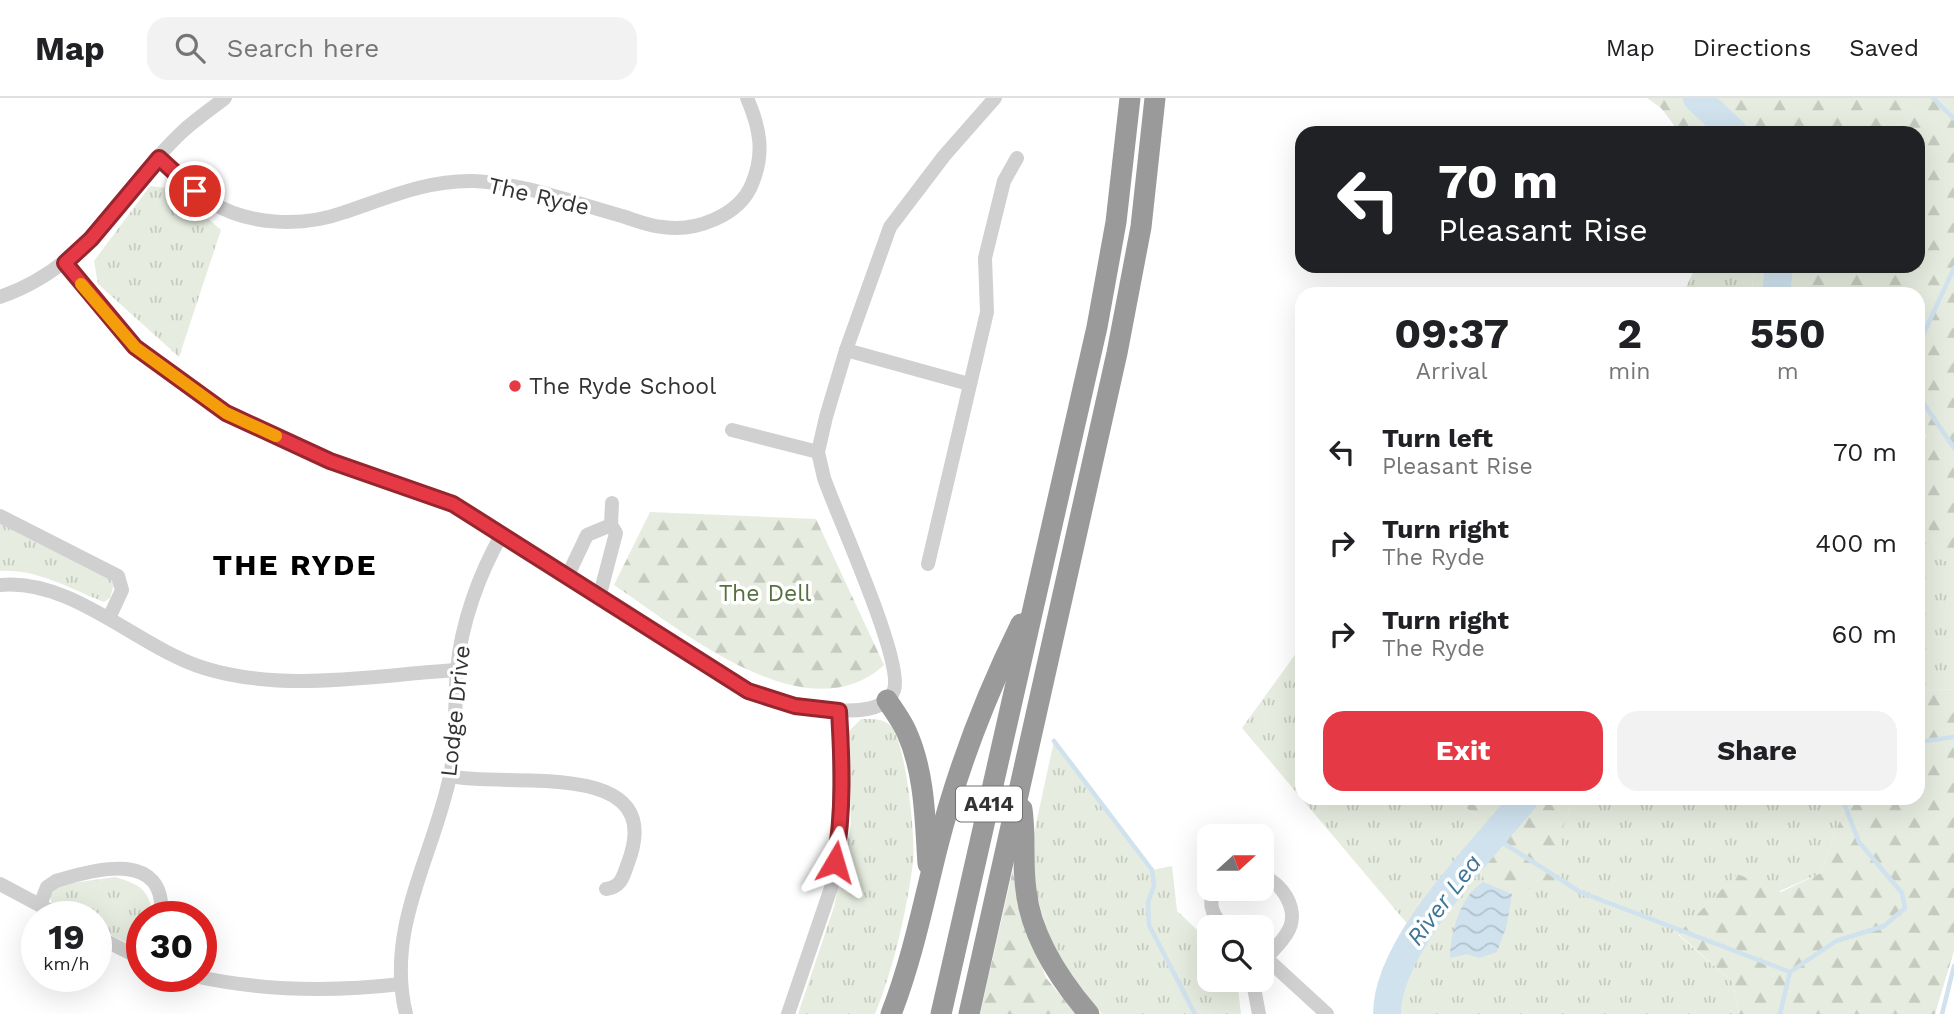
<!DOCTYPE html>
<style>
:root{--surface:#fff;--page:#f2f2f2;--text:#202124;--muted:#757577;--line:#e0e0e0;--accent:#e63946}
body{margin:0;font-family:"Work Sans",sans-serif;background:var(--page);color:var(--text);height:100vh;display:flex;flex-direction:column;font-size:26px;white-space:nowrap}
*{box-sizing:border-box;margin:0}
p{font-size:23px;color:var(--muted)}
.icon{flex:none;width:38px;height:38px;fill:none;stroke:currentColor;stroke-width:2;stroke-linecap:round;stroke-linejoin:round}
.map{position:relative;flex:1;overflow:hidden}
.panel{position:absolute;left:1295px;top:189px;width:630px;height:518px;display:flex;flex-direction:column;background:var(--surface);border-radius:21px;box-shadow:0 7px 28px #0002}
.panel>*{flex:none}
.hud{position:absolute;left:1295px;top:28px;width:630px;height:147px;border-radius:21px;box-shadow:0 7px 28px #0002;background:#202124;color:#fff;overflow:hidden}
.needle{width:46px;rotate:69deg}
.buttons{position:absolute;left:1197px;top:726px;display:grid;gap:14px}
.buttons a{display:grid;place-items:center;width:77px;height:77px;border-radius:14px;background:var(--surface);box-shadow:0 7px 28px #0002;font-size:35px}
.speed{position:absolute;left:21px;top:803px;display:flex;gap:14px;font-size:35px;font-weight:700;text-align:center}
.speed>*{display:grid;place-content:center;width:91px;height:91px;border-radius:50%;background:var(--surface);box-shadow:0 7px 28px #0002;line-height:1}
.speed small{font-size:18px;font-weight:400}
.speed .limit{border:10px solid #d22;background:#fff;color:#111}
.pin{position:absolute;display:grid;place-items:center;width:60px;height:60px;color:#fff;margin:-30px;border:4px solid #fff;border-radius:50%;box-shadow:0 2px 7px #0007}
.me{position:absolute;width:77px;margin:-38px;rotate:7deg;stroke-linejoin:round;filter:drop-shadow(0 0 5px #0008)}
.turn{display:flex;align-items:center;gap:24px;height:147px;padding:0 28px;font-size:32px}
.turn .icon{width:91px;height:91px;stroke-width:2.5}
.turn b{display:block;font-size:49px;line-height:60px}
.eta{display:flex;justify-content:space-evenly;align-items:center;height:119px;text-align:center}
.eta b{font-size:42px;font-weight:700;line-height:49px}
.button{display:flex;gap:14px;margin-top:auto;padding:14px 28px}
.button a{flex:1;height:80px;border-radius:21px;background:var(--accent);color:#fff;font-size:28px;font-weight:700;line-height:80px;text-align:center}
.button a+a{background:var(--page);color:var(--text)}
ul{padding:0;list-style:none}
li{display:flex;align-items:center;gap:21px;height:91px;padding:0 28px}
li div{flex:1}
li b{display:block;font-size:26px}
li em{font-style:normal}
header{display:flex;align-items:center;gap:42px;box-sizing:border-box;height:98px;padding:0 35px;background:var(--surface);border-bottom:2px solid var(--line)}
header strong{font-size:33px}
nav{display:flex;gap:38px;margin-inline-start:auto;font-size:24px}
.search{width:490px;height:63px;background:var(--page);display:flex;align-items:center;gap:18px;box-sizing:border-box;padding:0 24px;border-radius:21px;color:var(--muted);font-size:26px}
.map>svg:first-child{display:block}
.grass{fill:url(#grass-tufts)}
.forest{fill:url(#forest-firs)}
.water{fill:url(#water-waves)}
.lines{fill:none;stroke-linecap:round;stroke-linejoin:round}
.stream{stroke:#cfe2ee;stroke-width:4.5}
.river{stroke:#cfe2ee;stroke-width:28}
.minor{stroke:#d0d0d0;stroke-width:14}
.highway{stroke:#9a9a9a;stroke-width:21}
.route-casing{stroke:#96252e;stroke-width:18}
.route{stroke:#e63946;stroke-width:12}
.slow{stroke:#f59e0b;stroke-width:12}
.poi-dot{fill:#e63946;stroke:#fff;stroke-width:2.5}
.labels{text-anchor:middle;stroke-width:7;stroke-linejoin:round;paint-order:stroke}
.shield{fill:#fff;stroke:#707070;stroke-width:2}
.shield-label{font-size:21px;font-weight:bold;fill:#333}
.street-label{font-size:23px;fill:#333;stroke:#fff}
.poi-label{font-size:23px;fill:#333;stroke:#fff;text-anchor:start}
.park-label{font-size:23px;fill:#56703f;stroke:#fff}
.water-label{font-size:24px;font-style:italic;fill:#3f7597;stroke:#fff}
.district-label{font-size:30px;font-weight:bold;letter-spacing:2px;fill:#000;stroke:#fff}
</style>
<header>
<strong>Map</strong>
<div class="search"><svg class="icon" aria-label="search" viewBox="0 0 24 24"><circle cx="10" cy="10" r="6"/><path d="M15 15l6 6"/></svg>Search here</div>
<nav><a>Map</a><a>Directions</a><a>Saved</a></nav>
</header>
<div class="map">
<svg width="1954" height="916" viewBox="0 0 1954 916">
<defs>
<pattern id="grass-tufts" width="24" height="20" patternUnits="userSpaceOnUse" patternTransform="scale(1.75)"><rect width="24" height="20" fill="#e6ecdf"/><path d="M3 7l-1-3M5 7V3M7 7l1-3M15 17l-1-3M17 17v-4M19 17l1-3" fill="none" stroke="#c6cbc0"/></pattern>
<pattern id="forest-firs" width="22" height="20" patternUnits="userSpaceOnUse" patternTransform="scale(1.75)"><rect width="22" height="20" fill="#e6ecdf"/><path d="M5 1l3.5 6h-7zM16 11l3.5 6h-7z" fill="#c6cbc0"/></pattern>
<pattern id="water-waves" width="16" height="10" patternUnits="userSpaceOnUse" patternTransform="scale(1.75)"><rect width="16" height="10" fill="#cfe2ee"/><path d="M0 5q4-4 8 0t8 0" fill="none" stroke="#b2c2cd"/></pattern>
</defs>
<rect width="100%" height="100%" fill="#fff"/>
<!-- grass -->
<g class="grass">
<polygon points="150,88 174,91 221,132 179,259 98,186 94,163"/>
<polygon points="1696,168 1754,168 1752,196 1683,196"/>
<polygon points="1918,402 1940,461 1954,465 1954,591 1918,593"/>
<path d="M0,424L109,477L114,486L110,500L104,504C70,491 38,471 0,473Z"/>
<polygon points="1302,547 1302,700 1453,700 1491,728 1410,829 1242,630"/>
<path d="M861,621C871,621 883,620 891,628C906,645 916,741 913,765C906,816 894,869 875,916H798L834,809L851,726L849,633Z"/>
<polygon points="1054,643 1152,772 1172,768 1177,813 1209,843 1209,882 1237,882 1241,916 1102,916 1054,855 1034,789 1034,735"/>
<path d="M1574,700H1848L1821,775L1678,837L1733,884L1739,916H1395C1396,858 1443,813 1479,772L1484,780L1562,765V733Z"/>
<path d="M115,779C141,787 149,791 153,819H142V848L138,850L96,830V819H76L52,807L50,798L58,787Z"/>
</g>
<!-- forest -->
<g class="forest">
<path d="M1647,0H1954V465L1940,461C1921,411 1910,390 1926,337L1918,334V196H1752L1754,168H1918V35H1680L1661,10Z"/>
<path d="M650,414L816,421L884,567C807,638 681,532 614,487Z"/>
<polygon points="1954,591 1954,853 1935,916 1739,916 1733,884 1678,836 1737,776 1781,794 1821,775 1848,700 1918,700 1918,593"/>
<polygon points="1453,700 1574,700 1562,733 1562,764 1552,791 1509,790 1484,780 1470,756 1491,728"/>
<polygon points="1014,767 1023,818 1046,880 1076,916 980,916"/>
</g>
<!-- water -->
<path class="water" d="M1483,784L1512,796L1507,826L1497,854L1479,860L1467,856L1450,860C1450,835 1461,797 1483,784Z"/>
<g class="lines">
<!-- stream -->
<g class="stream">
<polyline points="1933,0 1954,21"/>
<polyline points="1918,248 1954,170"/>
<polyline points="1918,297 1954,350"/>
<polyline points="1054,643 1152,772 1154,788 1148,804 1149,827 1195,916"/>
<polyline points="1918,644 1954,639"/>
<polyline points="1494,739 1580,794 1790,874"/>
<polyline points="1780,916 1790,874 1836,843 1884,828 1905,810 1902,795 1859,744 1842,700"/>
<polyline points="1942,916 1954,868"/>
</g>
<!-- river -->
<g class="river">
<polyline points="1697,0 1734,35"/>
<polyline points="1776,196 1779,168"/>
<path d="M1387,916C1387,846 1482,754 1525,700"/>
</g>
<!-- minor -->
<g class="minor">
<path d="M159,60C176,75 192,92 211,104C249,128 304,129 345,114C387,100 427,82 473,83C523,85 574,105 622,118C635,122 649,128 663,129C695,134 739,118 752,86C765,55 760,30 747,0"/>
<path d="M65,165L135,249L226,315L330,363L453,406L748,592C774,603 881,632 894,592C904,563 837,418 824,380L818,354L826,319L846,252L890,129L944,58L995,0"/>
<path d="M0,199C92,167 117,95 182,34C195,22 211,11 225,0"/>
<polyline points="846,252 969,286"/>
<polyline points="732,332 818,354"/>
<polyline points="0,418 118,478 122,492 109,520"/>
<polyline points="611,427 612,405"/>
<polyline points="928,466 987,214 985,160 1004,83 1017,60"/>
<polyline points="567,479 587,437 611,427 616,435 599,500"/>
<path d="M0,487C73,480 137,549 204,570C284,595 375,577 457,572"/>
<path d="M450,678C506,691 669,657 628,765C623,778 622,789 606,791"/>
<path d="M1262,778C1283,785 1301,814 1287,835C1282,844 1273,852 1266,860L1262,857"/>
<polyline points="0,786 62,819"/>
<path d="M1217,791C1205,805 1214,819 1225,830"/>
<path d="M40,807L47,789L56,783C97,770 167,752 161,819"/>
<polyline points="96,838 142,861"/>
<polyline points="1262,865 1266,860 1327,916"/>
<path d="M194,878C262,893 332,894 401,886"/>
<polyline points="1256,882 1254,890 1259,916"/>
<path d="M406,916C385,831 433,759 450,678C457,644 454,607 457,572C461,526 479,476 502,436"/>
<polyline points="788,916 832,787 839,740 839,613"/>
</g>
<!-- highway -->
<g class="highway">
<path d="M887,602C894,613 902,623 907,635C925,675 925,723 928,766"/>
<path d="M1022,711C1026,738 1022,765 1026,792C1031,839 1059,881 1089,916"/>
<path d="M891,916C912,862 923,807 937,751C956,675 986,597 1021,526"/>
<polyline points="941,916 1097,229 1116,124 1130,0"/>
<polyline points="969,916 1117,255 1141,129 1155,0"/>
</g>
</g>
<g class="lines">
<defs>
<path id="route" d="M195,93L159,60L91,141L65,165L135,249L226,315L330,363L453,406L748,593L795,608L839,613C842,663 844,714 835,764"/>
</defs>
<!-- route casing -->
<use href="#route" class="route-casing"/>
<!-- route -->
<use href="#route" class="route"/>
<!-- slow -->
<polyline class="slow" points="81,186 135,249 226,315 276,338"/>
</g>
<!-- markers -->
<circle class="poi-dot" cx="515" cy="288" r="7"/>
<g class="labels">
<!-- shield labels -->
<rect class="shield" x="956" y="688.5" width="66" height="35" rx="5"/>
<g class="shield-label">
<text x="989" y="713">A414</text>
</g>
<!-- street labels -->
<g class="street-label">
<text transform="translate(539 98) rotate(13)" y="8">The Ryde</text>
<text transform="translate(455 613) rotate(-84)" y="8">Lodge Drive</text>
</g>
<!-- poi labels -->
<g class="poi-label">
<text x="529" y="296">The Ryde School</text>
</g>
<!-- park labels -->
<g class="park-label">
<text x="765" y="503">The Dell</text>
</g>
<!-- water labels -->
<g class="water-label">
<text transform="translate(1444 802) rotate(-53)" y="8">River Lea</text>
</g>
<!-- district labels -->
<g class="district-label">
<text x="295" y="477">THE RYDE</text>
</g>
</g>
</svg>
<div class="buttons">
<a><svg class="needle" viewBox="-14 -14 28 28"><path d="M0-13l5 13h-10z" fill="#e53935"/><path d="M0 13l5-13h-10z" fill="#757577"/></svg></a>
<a><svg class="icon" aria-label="search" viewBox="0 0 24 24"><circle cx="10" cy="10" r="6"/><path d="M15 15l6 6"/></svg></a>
</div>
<div class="speed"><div>19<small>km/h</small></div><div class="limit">30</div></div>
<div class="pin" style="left:195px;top:93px;background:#d93025"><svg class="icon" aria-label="arrive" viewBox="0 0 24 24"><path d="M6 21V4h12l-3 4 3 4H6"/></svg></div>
<svg class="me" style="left:835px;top:764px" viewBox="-20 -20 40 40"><path d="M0-17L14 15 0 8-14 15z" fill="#e63946" stroke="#fff" stroke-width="4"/></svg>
<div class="hud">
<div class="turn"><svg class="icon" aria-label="left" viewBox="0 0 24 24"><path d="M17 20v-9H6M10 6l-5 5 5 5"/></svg><div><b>70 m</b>Pleasant Rise</div></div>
</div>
<section class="panel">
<div class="eta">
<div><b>09:37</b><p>Arrival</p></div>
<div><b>2</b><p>min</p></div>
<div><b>550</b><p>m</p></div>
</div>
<ul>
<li><svg class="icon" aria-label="left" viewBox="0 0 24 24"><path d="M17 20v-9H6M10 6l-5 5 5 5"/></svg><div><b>Turn left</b><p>Pleasant Rise</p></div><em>70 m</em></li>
<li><svg class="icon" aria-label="right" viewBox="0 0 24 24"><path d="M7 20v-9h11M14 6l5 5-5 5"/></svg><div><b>Turn right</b><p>The Ryde</p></div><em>400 m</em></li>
<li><svg class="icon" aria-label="right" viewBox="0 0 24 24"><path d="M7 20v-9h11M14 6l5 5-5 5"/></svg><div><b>Turn right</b><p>The Ryde</p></div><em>60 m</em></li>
</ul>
<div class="button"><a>Exit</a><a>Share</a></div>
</section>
</div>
